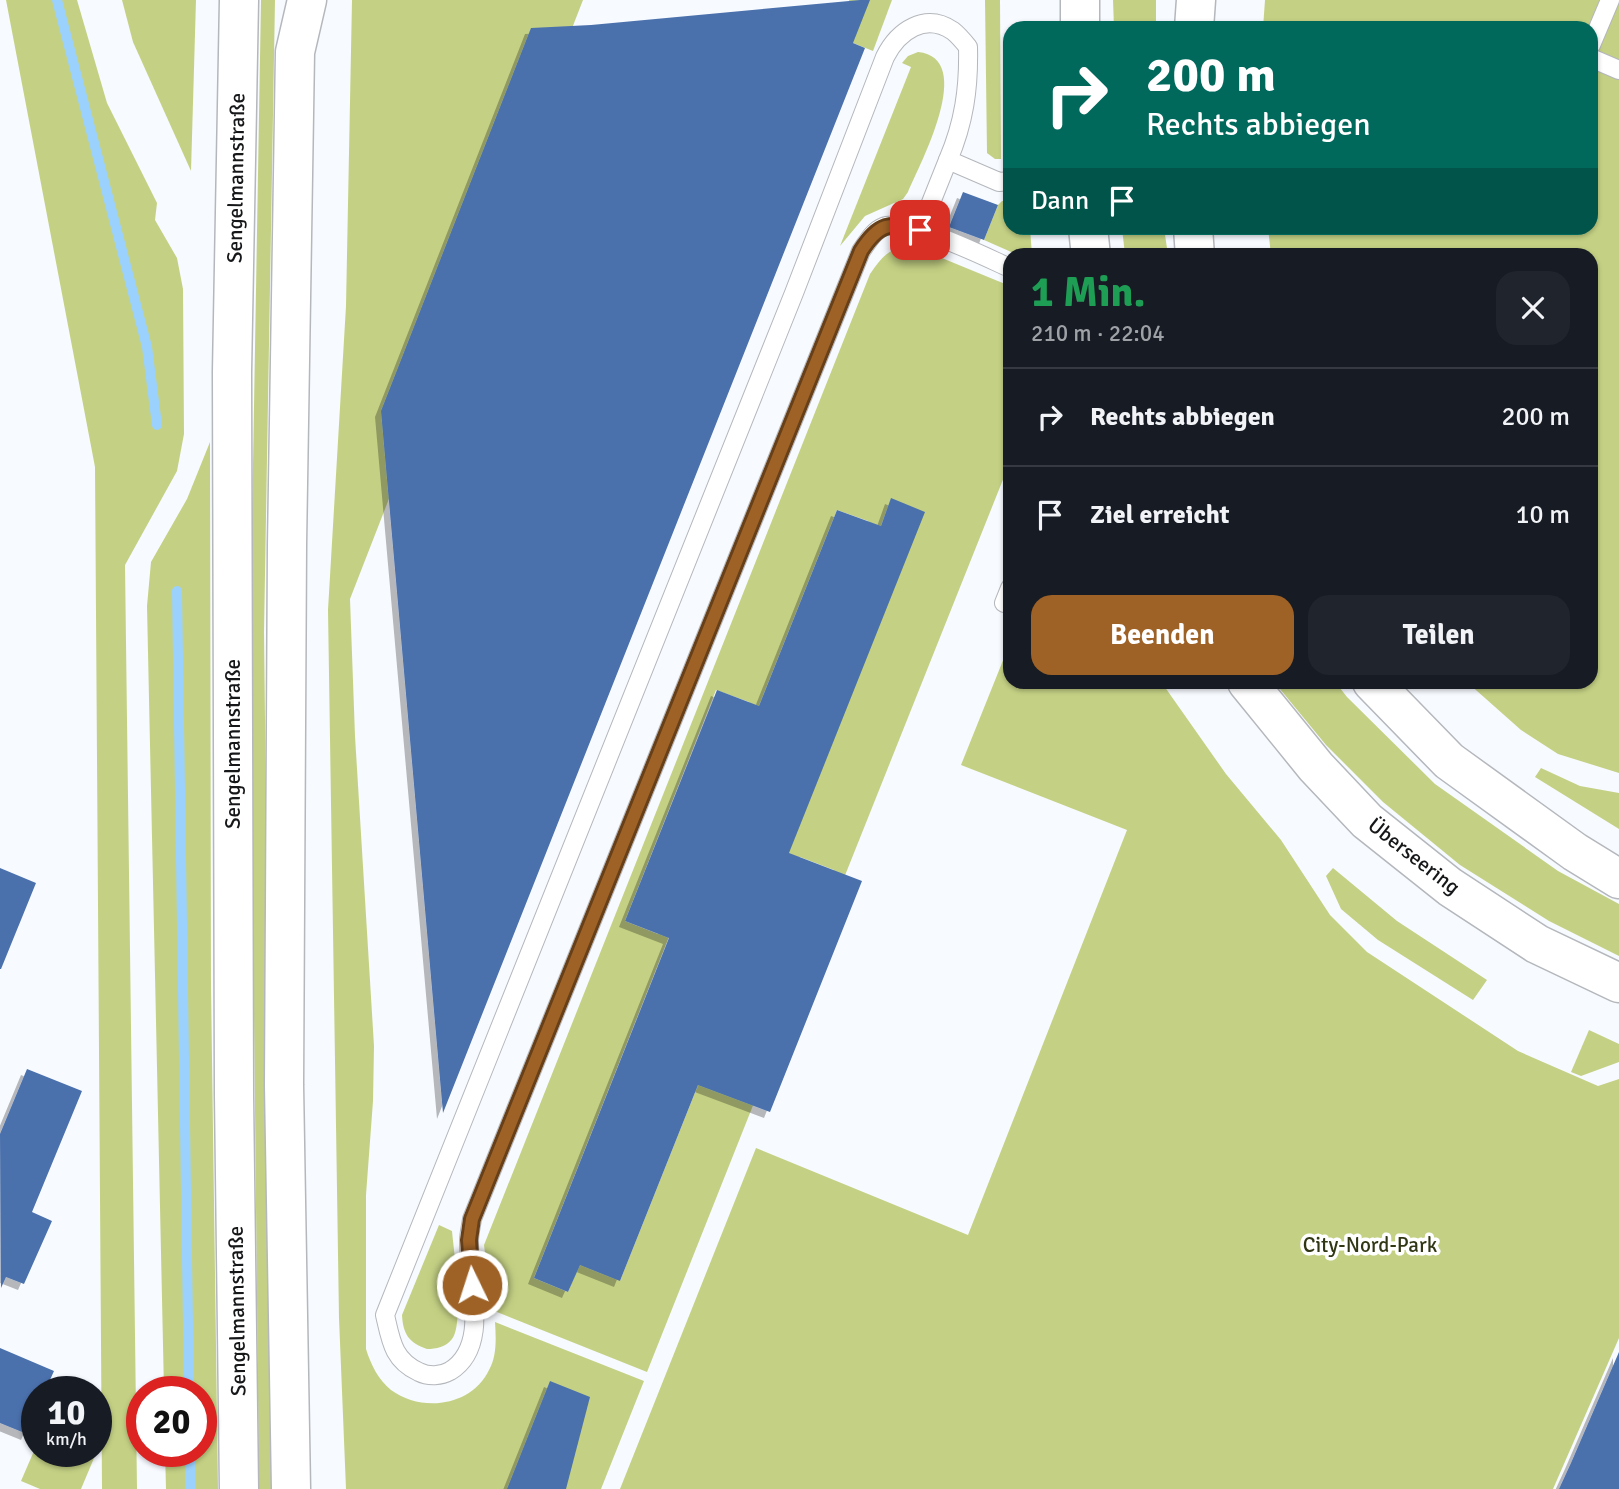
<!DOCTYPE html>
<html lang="de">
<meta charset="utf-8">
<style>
:root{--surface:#171b24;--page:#20242c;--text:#f1f3f6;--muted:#9ea1a6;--line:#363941;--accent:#9f6226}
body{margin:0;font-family:Signika,sans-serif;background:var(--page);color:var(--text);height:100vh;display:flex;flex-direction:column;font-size:26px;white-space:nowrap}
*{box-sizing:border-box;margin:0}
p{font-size:23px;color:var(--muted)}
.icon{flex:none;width:38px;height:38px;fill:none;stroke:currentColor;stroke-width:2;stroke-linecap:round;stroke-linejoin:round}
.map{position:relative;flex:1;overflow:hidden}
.side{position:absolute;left:1003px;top:248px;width:595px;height:441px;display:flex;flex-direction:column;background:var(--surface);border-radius:21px;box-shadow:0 2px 5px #0004}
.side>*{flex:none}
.top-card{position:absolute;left:1003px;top:21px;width:595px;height:214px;border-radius:21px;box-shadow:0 2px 5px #0004;background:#00695c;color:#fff;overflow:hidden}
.speed{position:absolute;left:21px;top:1376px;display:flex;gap:14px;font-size:35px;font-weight:700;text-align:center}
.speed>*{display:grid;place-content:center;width:91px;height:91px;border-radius:50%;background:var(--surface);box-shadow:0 2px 5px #0004;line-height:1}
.speed small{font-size:18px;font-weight:400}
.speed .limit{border:10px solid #d22;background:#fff;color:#111}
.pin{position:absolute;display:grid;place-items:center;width:60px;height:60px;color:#fff;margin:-30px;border-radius:14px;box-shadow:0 4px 10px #0006}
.me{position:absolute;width:77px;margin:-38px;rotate:356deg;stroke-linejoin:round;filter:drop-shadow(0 0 5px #0008)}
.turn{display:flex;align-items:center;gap:24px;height:147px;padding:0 28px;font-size:32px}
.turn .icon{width:91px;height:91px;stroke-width:2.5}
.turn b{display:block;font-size:49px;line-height:60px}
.then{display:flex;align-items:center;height:66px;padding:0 28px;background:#0003;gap:14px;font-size:26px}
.round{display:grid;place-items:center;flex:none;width:74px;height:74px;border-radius:21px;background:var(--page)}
.summary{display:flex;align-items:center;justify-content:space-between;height:119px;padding:0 28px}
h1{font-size:42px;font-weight:700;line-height:52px;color:#1e9e55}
.primary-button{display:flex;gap:14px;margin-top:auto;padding:14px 28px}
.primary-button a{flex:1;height:80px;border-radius:21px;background:var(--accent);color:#fff;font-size:28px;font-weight:700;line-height:80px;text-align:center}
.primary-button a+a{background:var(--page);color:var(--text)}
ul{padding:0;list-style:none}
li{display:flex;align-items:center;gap:21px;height:98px;padding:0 28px;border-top:2px solid var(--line)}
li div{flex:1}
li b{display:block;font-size:26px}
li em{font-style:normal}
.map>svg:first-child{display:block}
.green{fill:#c4d184}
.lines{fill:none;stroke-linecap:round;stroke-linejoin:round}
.stream{stroke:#9bd1fd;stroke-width:10}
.building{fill:#4b71ad;filter:url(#shadow)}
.lane-casing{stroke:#b4b7bc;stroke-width:20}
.secondary-casing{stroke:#b4b7bc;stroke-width:41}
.primary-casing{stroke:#b4b7bc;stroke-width:41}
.lane{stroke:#fff;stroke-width:18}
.secondary{stroke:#fff;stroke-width:38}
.primary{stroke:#fff;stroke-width:38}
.route-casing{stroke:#674019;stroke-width:18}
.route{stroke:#9f6226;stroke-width:12}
.labels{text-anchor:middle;stroke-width:7;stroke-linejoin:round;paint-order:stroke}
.street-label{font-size:21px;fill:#161719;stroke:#fff}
.park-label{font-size:21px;fill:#313714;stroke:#fff}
</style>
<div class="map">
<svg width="1619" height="1489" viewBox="0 0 1619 1489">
<defs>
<filter id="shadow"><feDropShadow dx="-6" dy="6" stdDeviation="0" flood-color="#0004"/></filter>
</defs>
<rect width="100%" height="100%" fill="#f7faff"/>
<!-- green -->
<g class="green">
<polygon points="6,0 77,0 107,103 157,203 155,220 177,258 183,289 184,434 177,471 125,565 137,1489 102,1489 95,467"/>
<polygon points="122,0 196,0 191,171 133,42"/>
<polygon points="261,0 275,0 264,632 274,1489 259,1489 250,638"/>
<path d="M352,0H583L350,599L355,736L374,1046L373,1101L366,1195V1349C371,1365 378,1379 391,1390C422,1413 472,1406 489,1370C497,1356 496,1338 495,1322L644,1381L601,1489H346L339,1318L328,610L346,306Z"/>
<polygon points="849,0 892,0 873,51 853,43"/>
<polygon points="985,0 1000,0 1001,159 995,159 987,153"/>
<polygon points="1113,0 1156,0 1156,28 1114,28"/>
<polygon points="1265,0 1619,0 1619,773 1558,754 1521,730 1468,683 1591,682 1591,256 1271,255 1268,228 1591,228 1591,28 1263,28"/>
<path d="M918,52C977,58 920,164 908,192L903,199L865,216L840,246L911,67L902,63L908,56Z"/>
<polygon points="1002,201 1010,201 1010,228 1030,228 1032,255 1018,255 984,240 998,205"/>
<polygon points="1122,228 1164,228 1168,255 1125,255"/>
<path d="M904,247H915L1010,286V462L830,913L819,908L834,870L800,857L785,862L891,500L877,536L868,521L837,510L755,716L749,702L716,690L625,921L658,934L672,929L534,1278L568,1292L584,1253L620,1281L702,1075L818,942L647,1372L492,1310L484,1245L870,274C880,260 886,250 904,247Z"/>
<polygon points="210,442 211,986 218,1489 166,1489 165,1451 201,1451 201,1391 164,1391 147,606 151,562 187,499"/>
<polygon points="1010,643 1010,682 1162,683 1226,774 1281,840 1330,915 1367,952 1518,1051 1598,1086 1619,1079 1619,1338 1553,1489 620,1489 756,1148 968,1235 1127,830 961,765"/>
<polygon points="1275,683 1336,683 1347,697 1435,784 1558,871 1619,904 1619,956 1549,921 1460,865 1383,802 1326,745"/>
<polygon points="1541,768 1580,786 1619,793 1619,829 1535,777"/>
<polygon points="1333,868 1397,921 1487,980 1473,1000 1378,940 1341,909 1326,876"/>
<polygon points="1589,1030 1619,1044 1619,1062 1581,1076 1571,1072"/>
<path d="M439,1225L452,1231C454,1252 464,1325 452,1339C446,1347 436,1349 427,1349C409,1343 403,1334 402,1315Z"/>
<polygon points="37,1444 37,1451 97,1451 81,1489 40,1489 21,1481"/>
</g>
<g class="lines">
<!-- stream -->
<g class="stream">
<polyline points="57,0 147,347 157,425"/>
<polyline points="177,591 189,1391"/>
<polyline points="190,1451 190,1489"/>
</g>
</g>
<!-- building -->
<g class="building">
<polygon points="860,0 870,0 853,43 865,48 443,1113 381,411 531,28 591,25"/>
<polygon points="963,192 998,205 984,240 949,227"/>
<polygon points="891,498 925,512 789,853 862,881 770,1112 698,1085 620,1281 580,1265 568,1292 534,1278 669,938 625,921 717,690 759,706 837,510 881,526"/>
<polygon points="0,868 36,883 1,969 0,969"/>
<polygon points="27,1069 82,1091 32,1212 52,1221 24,1284 6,1277 1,1288 0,1134"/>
<polygon points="0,1348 54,1371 45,1391 37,1391 37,1411 27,1434 0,1423"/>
<polygon points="1619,1352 1619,1489 1559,1489 1571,1463"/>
<polygon points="550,1381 590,1397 566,1489 507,1489"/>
</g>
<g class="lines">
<defs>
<g id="lane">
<polyline points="1591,45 1610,0"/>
<polyline points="1591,58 1619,70"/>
<path d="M1010,181L999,182L948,160C964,123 969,88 968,47C964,42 958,35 953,31C925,12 898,31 885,57L794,293L385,1315C391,1341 393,1360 419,1372C429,1377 441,1376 450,1371C491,1346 468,1281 469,1241C469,1234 471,1226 472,1219L861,251C867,243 873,231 883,227C906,217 985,257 1010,268"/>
<polyline points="920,230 948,160"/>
<polyline points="1004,603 1010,588"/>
</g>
<g id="secondary">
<polyline points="1080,0 1080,28"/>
<polyline points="1194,28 1196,0"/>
<polyline points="1088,228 1091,256"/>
<polyline points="1193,228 1195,256"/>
<polyline points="1247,682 1316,767 1367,821 1450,887 1537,944 1619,983"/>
<polyline points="1372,682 1449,761 1575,852 1619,879"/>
</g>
<g id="primary">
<polyline points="239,0 232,372 234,1095 239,1489"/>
<polyline points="291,1489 284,1085 287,545 295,52 307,0"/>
</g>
</defs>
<!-- lane casing -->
<use href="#lane" class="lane-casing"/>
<!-- secondary casing -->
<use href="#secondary" class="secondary-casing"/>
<!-- primary casing -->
<use href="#primary" class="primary-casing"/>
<!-- lane -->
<use href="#lane" class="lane"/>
<!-- secondary -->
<use href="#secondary" class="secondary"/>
<!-- primary -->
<use href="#primary" class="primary"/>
</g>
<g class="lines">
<defs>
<path id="route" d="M472,1285L469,1240L472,1219L861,251C879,223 889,222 920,230"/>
</defs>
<!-- route casing -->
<use href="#route" class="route-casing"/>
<!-- route -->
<use href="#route" class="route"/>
</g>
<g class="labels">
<!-- street labels -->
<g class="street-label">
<text transform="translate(236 178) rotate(-89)" y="7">Sengelmannstraße</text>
<text transform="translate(233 744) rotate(-90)" y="7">Sengelmannstraße</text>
<text transform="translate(1414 856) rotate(38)" y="7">Überseering</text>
<text transform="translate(237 1311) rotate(-91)" y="7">Sengelmannstraße</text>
</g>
<!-- park labels -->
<g class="park-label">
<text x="1370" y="1252">City-Nord-Park</text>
</g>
</g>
</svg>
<div class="speed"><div>10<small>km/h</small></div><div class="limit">20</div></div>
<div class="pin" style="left:920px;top:230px;background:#d93025"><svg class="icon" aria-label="arrive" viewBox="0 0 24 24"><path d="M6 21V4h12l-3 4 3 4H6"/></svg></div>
<svg class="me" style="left:472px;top:1285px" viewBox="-20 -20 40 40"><circle r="17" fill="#9f6226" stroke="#fff" stroke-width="3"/><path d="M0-11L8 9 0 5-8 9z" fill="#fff"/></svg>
<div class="top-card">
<div class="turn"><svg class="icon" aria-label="right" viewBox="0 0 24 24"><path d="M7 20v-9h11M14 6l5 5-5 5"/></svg><div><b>200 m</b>Rechts abbiegen</div></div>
<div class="then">Dann<svg class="icon" aria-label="arrive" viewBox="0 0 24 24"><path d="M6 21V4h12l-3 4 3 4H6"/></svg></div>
</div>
<section class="side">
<div class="summary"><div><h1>1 Min.</h1><p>210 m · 22:04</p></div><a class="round"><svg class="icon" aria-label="close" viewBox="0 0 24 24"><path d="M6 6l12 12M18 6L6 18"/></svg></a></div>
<ul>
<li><svg class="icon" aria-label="right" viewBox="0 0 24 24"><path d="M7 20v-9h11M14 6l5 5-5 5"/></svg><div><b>Rechts abbiegen</b></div><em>200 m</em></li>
<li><svg class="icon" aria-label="arrive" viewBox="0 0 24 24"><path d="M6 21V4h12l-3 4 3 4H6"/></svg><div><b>Ziel erreicht</b></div><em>10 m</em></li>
</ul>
<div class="primary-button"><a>Beenden</a><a>Teilen</a></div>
</section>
</div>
